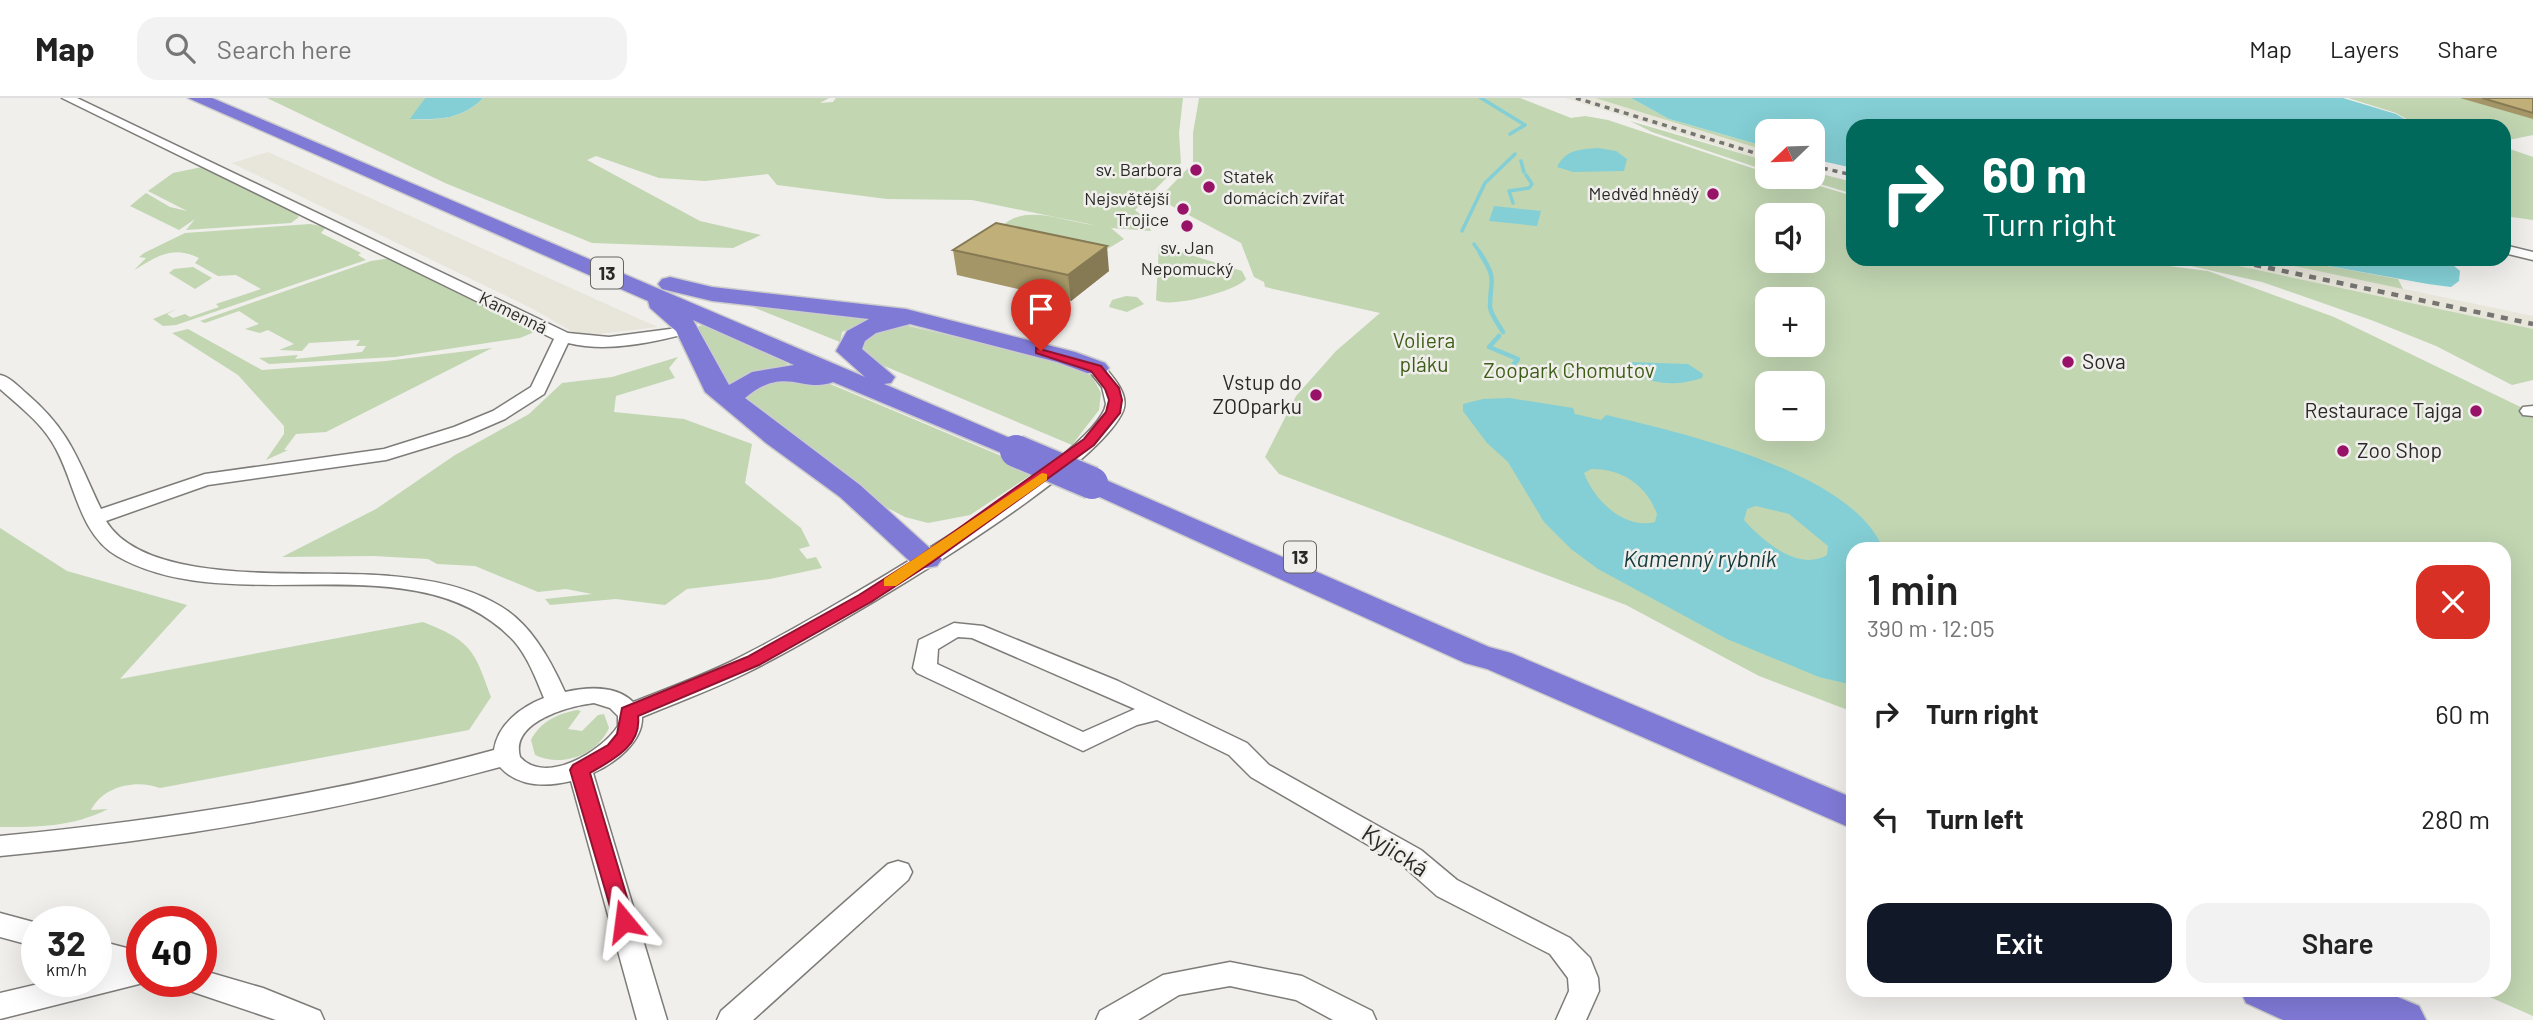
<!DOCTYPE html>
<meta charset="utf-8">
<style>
:root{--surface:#fff;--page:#f2f2f2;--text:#222;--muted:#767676;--line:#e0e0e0;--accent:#111827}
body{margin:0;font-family:Barlow,sans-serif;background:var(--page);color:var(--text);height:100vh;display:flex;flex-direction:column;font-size:26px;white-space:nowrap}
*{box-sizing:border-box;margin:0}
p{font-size:23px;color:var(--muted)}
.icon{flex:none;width:38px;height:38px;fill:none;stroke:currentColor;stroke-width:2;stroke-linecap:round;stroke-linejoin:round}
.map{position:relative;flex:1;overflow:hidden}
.sheet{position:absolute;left:1846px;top:444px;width:665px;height:455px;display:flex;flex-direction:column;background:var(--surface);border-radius:21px;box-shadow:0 7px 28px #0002}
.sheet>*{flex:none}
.hud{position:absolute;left:1846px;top:21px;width:665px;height:147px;border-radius:21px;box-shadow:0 7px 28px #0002;background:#00695c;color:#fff;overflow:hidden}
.needle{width:46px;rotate:247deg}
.buttons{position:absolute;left:1755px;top:21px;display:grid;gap:14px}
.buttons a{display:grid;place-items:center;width:70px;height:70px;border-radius:14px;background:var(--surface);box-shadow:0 7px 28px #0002;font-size:35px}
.speed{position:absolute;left:21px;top:808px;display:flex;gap:14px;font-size:35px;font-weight:700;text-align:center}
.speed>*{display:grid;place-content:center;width:91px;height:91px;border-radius:50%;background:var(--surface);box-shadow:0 7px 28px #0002;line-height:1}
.speed small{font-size:18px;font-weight:400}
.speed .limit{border:10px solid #d22;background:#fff;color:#111}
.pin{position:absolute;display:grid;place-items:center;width:60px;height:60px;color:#fff;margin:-72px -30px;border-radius:50% 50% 50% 0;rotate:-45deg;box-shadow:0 0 7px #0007}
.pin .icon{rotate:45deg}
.me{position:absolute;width:77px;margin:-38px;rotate:344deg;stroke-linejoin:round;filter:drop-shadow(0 0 5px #0008)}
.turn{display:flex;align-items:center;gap:24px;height:147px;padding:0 21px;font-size:32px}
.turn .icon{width:91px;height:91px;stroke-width:2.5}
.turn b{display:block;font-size:49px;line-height:60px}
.round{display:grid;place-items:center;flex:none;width:74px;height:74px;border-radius:21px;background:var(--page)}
.head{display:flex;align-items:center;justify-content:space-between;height:119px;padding:0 21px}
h1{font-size:42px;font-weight:600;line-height:52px}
.action{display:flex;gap:14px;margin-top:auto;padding:14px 21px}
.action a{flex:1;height:80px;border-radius:21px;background:var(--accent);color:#fff;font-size:28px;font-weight:600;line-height:80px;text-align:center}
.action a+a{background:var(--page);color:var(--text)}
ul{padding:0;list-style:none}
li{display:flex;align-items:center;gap:21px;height:105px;padding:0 21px}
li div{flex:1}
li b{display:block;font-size:26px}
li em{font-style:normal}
header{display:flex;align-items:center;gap:42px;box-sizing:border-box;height:98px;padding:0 35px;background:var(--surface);border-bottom:2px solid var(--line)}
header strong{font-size:33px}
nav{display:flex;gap:38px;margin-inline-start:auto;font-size:24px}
.search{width:490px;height:63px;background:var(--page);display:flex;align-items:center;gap:18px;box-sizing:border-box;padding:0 24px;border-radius:21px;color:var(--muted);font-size:26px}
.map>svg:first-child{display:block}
.built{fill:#e8e5da}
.green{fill:#c2d6b2;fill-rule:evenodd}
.water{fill:#83cfd5;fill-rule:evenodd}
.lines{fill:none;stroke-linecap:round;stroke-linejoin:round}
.stream-far1{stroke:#83cfd5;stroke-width:3.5}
.stream{stroke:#83cfd5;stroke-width:4.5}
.minor-casing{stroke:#7d7c79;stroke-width:3}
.highway-casing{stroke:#cccccb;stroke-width:3}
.minor{fill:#fff;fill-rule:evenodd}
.highway{fill:#807ad7;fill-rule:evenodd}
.rail-far1{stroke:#757572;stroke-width:3.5;stroke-dasharray:5 5;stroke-linecap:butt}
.rail{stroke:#757572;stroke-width:4.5;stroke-dasharray:7 7;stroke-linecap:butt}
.highway-bridge-casing{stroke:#cccccb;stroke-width:35;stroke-linecap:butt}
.highway-bridge{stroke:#807ad7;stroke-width:32}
.wall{fill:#a59667}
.shaded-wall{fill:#867a54}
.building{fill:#c0af78;stroke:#867a54;stroke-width:2}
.route{fill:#e11d48;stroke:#92132f;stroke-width:2}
.slow{fill:#f59e0b}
.poi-dot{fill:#981268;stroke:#f0efec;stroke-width:2.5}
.labels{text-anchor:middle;stroke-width:5;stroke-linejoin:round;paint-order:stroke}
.far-poi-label{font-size:18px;fill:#292927;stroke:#f0efec;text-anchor:end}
.far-street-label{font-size:18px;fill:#292927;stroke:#f0efec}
.shield{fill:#f0efec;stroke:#656462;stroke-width:2}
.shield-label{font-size:19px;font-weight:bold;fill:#292927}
.park-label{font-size:21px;fill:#3d5d16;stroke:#f0efec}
.poi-label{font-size:21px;fill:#292927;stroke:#f0efec;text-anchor:start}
.water-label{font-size:23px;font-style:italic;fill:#153a3d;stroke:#f0efec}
.near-street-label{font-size:24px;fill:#292927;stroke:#f0efec}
</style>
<header>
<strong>Map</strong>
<div class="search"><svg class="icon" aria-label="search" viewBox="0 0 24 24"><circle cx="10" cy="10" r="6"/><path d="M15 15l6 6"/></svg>Search here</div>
<nav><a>Map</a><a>Layers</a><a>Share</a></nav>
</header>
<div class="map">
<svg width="2533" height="922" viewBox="0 0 2533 922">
<rect width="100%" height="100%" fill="#f0efec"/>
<!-- built -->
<g class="built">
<polygon points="1565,0 1595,0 1767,53 1767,63"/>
<polygon points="268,54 644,223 658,229 580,238 531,210 232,65"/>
<polygon points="2206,161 2261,161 2533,218 2533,231"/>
</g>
<!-- green -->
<g class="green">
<path d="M267,0H425L411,21C438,23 464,20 483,0H829L820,5L833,4L836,0H1183L1179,35L1181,65L1135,112L1146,121L1151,133L1111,130L1124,141L1104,153L1000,130C1024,104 1064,124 1094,127L972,102L887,101L777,87L768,76L705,83L659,80L596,58L587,62L700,123L761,137L733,150L592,145L445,85Z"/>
<path d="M1199,0H1520L1571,20L1585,18L1608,22L1767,75L1768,79L1793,80L1853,98V161H2113L2208,173L2334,219L2533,315V918L2476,893L2504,892V452H1853V614L1759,578L1626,507L1279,376L1265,359L1296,298L1336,253L1380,215L1265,189L1264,184L1254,179L1241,145L1168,106L1165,94L1193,65V35ZM1768,117H1813V163H1768ZM1768,201H1813V247H1768ZM1768,285H1813V331H1768Z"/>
<polygon points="1595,0 1631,0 1669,21 1767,49 1767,53"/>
<polygon points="2348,0 2492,0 2533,13 2533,37 2504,43 2504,28 2451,28 2441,24 2446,28 2418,28 2396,15"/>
<polygon points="1630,23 1767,63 1767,73 1652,34"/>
<polygon points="2504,49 2533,59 2533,122 2504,118"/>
<polygon points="202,69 294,113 299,119 291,125 186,132 195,121 179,132 130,108 146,95 170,109 187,113 148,93 173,75"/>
<polygon points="1813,74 1853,84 1853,96 1797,79 1813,79"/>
<path d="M310,126L326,129L321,135L361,155L358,157L366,162L176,227L163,228L153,221L177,211L167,216L173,220L185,216L190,219L219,209L216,206L261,191L236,177L218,178L195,165L199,160C171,146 156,160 134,172L146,160L139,159L144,155L185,135Z"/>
<path d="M1159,147L1242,173L1246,181C1237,193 1169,211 1156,202Z"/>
<polygon points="391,160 533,232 532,235 520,240 395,259 269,266 259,260 298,257 295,261 362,254 366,248 356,248 360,242 309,245 302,253 279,252 294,246 268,232 260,235 245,231 259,226 239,213 205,225 200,223 371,163"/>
<polygon points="2160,161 2206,161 2533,231 2533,282 2512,287 2436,248 2371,222 2262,184"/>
<polygon points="2261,161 2290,161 2398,181 2403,191"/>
<polygon points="193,169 212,180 195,191 169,175 174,171"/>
<polygon points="1126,198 1137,199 1144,206 1127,214 1109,209 1112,202"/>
<polygon points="745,206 872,221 842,234 840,244"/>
<polygon points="900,226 1059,263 1092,278 1101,295 1099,312 1072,347 882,267 862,254 862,239"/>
<polygon points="702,227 787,265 787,267 728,287 697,229"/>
<polygon points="188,231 262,272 386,263 492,250 326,334 296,336 284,352 288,352 266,362 284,336 284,328 238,277 172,235"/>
<polygon points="678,259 669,270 675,280 616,298 614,314 684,321 752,346 745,385 801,430 810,448 799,451 807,461 816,459 822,470 770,481 687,491 665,507 616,501 550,507 545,501 592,496 566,491 538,494 475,468 437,466 428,461 373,458 282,459 376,411 455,357 529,316 562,285 612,279"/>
<polygon points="769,281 823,283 1037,373 970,417 928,425 905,419 876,404 745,302 746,297"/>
<path d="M0,430L67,473L187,507L120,581L423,524C471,543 474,551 491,599L469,632L160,690C136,681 103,688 91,712L108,711C72,729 40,729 0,729Z"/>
<path d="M577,612L581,613L568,631L582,633L598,617L604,616L609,630C597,657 562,670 535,657L531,642C540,624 557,616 577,612Z"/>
</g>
<!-- water -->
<g class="water">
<path d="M425,0H483C463,21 439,22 410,21Z"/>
<polygon points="1631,0 2343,0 2396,16 2416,28 1853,28 1853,70 1813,61 1813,33 1768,33 1767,49 1669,21"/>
<path d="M1598,50L1616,53L1627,61L1624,73L1573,74L1557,69C1565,52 1580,51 1598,50Z"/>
<polygon points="1494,108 1541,113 1537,128 1489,123"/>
<polygon points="2290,161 2446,161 2460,173 2459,183 2451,189 2428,186"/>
<path d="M1627,264L1688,266L1703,276L1702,280C1669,290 1656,285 1624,273Z"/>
<path d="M1509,300L1573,310L1575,316L1601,322L1606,317C1679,334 1854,374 1883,451L1853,452V587L1819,579L1727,541L1598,471L1571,451L1544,424L1508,364L1487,345L1463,313V306L1483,301ZM1591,371C1622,370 1647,388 1657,416L1655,424C1624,432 1594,402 1584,375ZM1756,408L1789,416L1828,448L1827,457C1798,474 1763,443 1744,422L1747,411Z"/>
</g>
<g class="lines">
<!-- stream-far1 -->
<g class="stream-far1">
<polyline points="1481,0 1525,27 1510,36"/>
<polyline points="1521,63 1524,74"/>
<polyline points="1513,105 1509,93 1529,90 1532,86 1526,77"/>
<polyline points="1462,133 1485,85 1515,56"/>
<polyline points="1474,146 1481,156"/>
</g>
<!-- stream -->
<g class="stream">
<path d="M1480,155C1498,183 1490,180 1490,209C1491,217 1499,227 1503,234"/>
<polyline points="1499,238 1489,249 1518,261 1509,272"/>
</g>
<defs>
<g id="minor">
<path d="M62,0H77L568,235L609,239L693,228V234C653,244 609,255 568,245L544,296L505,321L468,337L386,362L208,387L106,423C148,492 318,470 390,478C425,481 462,487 493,504C529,522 549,559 565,594C587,589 616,587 633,604C671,589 710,575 746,556C804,527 1098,360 1106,306L1102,289L1087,270L1090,266H1102C1112,278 1130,296 1123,313C1095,378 835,529 764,566C725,587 683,602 642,619C643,644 615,665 593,675L667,922H637L571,683C546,689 518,689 500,669C336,714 170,742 0,758V738C167,722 332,696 494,652C498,626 521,609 544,600C536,581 528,559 514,543C416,439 234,525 117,458C77,435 75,380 52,344C39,323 18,307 0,291V277C10,279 19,289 27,296C71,334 77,361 101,411L205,376L384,351L454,329L493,313L531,289L554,241ZM594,605L610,610L618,618V628C602,653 546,688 520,659C510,623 570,608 594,605Z"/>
<polygon points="2504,147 2533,154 2533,162 2504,155"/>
<polygon points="2533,308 2533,318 2523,317 2520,313 2523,309"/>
<path d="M954,525L983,528L1118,583L1247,645L1269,667L1421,752L1457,782L1570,840L1590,860L1598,880L1599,893L1586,922H1556L1569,893L1568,880L1550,856L1437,798L1401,766L1251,679L1229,657L1157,622L1137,627L1083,653L917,575L913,570L919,542ZM958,539L972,540L1135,611L1083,634L937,566L938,551Z"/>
<polygon points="898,763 908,766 912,774 908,782 753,922 717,922 721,913 888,766"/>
<polygon points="0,815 37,825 37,849 0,839"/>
<polygon points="96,842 142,854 142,884 147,884 0,921 0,895 47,884 96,884 96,872 107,869 96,866"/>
<polygon points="1230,864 1302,878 1372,913 1376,922 1333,922 1296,902 1230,888 1179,897 1138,922 1096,922 1100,913 1163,877"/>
<polygon points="201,872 263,890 320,913 324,922 276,922 190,893 185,884 201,884"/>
</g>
<g id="highway">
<path d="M188,0H212L865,279L836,253L847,233L869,221L712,203L662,191L658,186L662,181L670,179L712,189L906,211L1075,254L1105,265L1109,270L1105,275H1087L1057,264L910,226L876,235L865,243L862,251L895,279L891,285L884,286L1026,347L1030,353L1026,359L1016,361L833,284C803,296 785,266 745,300L860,387L942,461L937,468L926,470L915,468L840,399L766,345L705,294L676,233L650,210L648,203ZM693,222L794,267L752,274L729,287Z"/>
<polygon points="1092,376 1489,549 1511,555 1853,700 1853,731 1487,571 1465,565 1082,391 1077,385 1082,379"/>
<polygon points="2240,892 2381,892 2419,908 2426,922 2283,922 2246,905"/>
</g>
</defs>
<!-- minor casing -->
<use href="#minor" class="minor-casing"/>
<!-- highway casing -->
<use href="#highway" class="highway-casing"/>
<!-- minor -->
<use href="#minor" class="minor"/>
<!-- highway -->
<use href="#highway" class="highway"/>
<!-- rail-far1 -->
<g class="rail-far1">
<polyline points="1576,0 1768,59"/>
<polyline points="1813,68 1853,77"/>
</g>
<!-- rail -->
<polyline class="rail" points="2227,161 2533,226"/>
<defs>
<polyline id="highway-bridge" points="1016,353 1092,385"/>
</defs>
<!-- highway-bridge casing -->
<use href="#highway-bridge" class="highway-bridge-casing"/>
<!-- highway-bridge -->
<use href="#highway-bridge" class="highway-bridge"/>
</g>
<!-- wall -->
<g class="wall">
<polygon points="2460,0 2533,0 2533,21"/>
<polygon points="953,152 1109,173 1071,203 957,177"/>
</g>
<!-- shaded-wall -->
<polygon class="shaded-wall" points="1107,148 1109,173 1071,203 1068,177"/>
<!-- building -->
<g class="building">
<polygon points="2482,0 2533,0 2533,15"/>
<polygon points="996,125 1107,148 1068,177 953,152"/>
</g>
<!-- route -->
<path class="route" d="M1036,250L1101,268L1119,290L1122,302L1120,315L1094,347L931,465L871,504L759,567L638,618C642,648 612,662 590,675L634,823L631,829L624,832L616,829L570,672L573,667L608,647L617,636L622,610L747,559L859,497L920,458L1084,341L1106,314L1109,302L1105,291L1091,273L1036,255Z"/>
<!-- slow -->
<polygon class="slow" points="1042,375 1047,376 1047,382 896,488 884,488 884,481"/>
<!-- markers -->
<g class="poi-dot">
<circle cx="1196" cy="72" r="7"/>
<circle cx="1209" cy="89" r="7"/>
<circle cx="1713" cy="96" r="7"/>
<circle cx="1183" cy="111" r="7"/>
<circle cx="1187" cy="128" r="7"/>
<circle cx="2068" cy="264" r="7"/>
<circle cx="1316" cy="297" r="7"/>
<circle cx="2476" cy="313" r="7"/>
<circle cx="2343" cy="353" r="7"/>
</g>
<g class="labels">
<!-- far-poi labels -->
<g class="far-poi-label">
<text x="1182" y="78">sv. Barbora</text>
<text x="1223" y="85" text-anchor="start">Statek<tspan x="1223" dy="21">domácích zvířat</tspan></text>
<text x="1699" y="102">Medvěd hnědý</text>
<text x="1169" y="107">Nejsvětější<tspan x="1169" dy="21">Trojice</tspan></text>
<text x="1187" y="156" text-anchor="middle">sv. Jan<tspan x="1187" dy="21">Nepomucký</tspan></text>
</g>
<!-- far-street labels -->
<g class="far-street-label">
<text transform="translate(513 215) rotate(26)" y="6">Kamenná</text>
</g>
<!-- shield labels -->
<g class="shield">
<rect x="591" y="159.5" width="32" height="31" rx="5"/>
<rect x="1284" y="443.5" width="32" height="31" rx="5"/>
</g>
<g class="shield-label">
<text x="607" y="182">13</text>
<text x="1300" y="466">13</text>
</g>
<!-- park labels -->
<g class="park-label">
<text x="1424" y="250">Voliera<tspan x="1424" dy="24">pláku</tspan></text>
<text x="1569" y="280">Zoopark Chomutov</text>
</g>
<!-- poi labels -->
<g class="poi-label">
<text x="2082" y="271">Sova</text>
<text x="1302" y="292" text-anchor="end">Vstup do<tspan x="1302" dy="24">ZOOparku</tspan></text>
<text x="2462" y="320" text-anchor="end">Restaurace Tajga</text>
<text x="2357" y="360">Zoo Shop</text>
</g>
<!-- water labels -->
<g class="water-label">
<text x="1700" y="469">Kamenný rybník</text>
</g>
<!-- near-street labels -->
<g class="near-street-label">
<text transform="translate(1395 753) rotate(33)" y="8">Kyjická</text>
</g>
</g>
</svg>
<div class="buttons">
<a><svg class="needle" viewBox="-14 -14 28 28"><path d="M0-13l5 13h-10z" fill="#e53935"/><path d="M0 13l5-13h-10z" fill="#767676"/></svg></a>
<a><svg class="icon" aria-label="sound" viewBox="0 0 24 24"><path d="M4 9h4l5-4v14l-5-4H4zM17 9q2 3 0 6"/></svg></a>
<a>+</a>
<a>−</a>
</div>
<div class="speed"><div>32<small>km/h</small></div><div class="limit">40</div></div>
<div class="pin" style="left:1041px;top:253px;background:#d93025"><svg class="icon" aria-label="arrive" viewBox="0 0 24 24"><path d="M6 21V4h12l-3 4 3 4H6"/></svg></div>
<svg class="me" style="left:624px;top:823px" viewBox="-20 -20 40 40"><path d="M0-17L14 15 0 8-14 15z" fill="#e11d48" stroke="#fff" stroke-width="4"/></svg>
<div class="hud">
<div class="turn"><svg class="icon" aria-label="right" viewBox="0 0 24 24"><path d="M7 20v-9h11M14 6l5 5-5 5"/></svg><div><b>60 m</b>Turn right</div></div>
</div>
<section class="sheet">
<div class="head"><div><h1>1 min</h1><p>390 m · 12:05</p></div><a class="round" style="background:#d93025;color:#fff"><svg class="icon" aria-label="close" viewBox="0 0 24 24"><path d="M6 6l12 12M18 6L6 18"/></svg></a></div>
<ul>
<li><svg class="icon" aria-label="right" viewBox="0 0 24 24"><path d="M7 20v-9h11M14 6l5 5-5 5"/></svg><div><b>Turn right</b></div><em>60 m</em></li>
<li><svg class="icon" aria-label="left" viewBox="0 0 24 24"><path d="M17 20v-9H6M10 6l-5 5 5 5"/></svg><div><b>Turn left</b></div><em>280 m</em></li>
</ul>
<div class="action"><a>Exit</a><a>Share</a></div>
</section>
</div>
